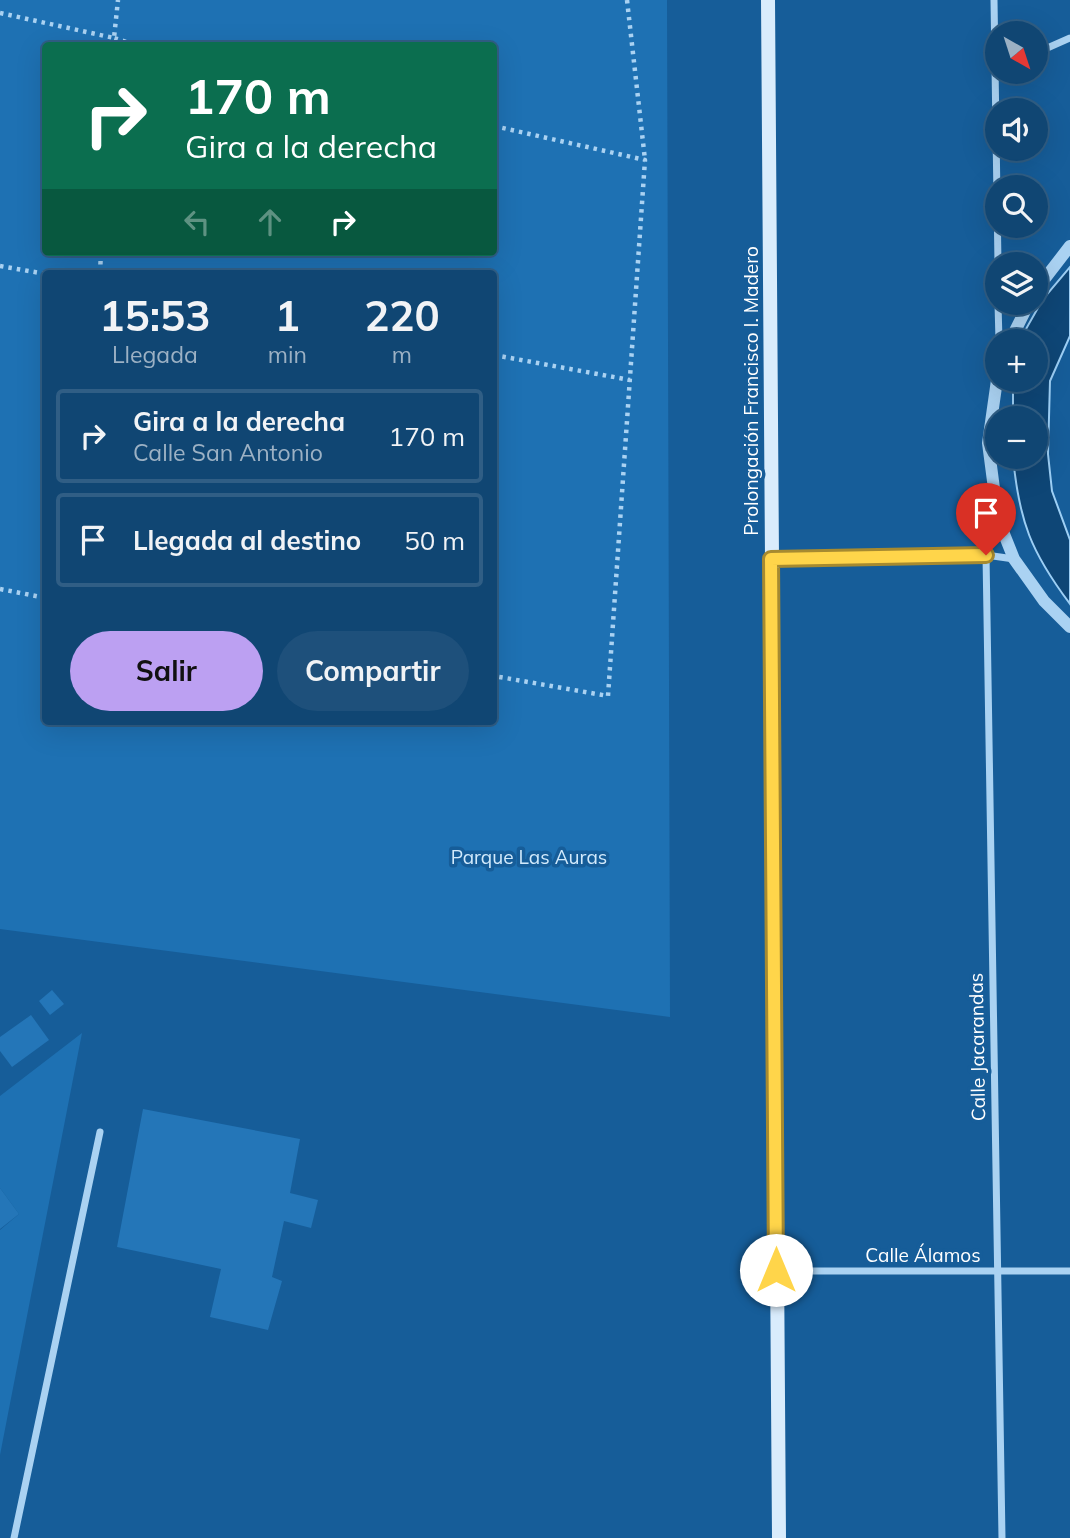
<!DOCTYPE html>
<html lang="es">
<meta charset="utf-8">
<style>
:root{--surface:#104673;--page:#1e507b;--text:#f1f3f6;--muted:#9cb1c4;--line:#305e85;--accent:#bca0f2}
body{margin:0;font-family:Mulish,sans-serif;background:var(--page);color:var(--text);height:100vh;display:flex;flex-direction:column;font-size:26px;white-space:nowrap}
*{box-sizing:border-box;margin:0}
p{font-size:23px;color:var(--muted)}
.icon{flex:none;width:38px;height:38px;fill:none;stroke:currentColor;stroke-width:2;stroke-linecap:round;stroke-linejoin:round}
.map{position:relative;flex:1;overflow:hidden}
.drawer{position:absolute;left:42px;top:270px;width:455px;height:455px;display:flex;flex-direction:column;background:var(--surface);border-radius:7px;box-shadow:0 7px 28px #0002,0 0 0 2px var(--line)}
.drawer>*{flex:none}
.hud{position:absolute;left:42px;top:42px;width:455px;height:214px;border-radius:7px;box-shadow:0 7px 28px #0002,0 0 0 2px var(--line);background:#0b6e4f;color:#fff;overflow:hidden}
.needle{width:46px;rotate:141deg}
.tools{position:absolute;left:985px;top:21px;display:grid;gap:14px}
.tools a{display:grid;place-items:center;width:63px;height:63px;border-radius:50%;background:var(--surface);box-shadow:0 7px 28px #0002,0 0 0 2px var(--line);font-size:35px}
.pin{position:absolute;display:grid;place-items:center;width:60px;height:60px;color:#fff;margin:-72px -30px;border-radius:50% 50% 50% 0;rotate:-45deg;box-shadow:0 0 7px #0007}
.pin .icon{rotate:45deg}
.me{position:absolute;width:77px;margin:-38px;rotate:0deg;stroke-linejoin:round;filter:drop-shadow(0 0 5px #0008)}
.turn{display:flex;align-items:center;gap:24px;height:147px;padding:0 28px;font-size:32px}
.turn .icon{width:91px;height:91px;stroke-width:2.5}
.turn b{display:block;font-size:49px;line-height:60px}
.lanes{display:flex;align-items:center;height:66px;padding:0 28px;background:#0003;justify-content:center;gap:35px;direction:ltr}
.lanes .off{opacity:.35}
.eta{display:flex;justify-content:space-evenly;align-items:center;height:119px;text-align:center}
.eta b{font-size:42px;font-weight:700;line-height:49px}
.cta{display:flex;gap:14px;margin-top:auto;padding:14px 28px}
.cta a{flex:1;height:80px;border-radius:42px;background:var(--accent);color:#111;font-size:28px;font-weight:700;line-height:80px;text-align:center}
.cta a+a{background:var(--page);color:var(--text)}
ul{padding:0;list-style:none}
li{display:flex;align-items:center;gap:21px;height:94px;margin:0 14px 10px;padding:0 14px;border:4px solid var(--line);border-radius:7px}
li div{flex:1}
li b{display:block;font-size:26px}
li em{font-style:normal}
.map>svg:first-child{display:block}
.green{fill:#1e71b3;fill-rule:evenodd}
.water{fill:#0e4676;stroke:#9dcff5;stroke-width:2}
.building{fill:#2476b8}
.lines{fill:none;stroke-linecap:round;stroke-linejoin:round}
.path{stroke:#aad2f2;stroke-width:4.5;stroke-dasharray:3.5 5;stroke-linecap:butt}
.minor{stroke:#aad2f2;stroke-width:7}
.tertiary{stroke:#aad2f2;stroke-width:12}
.secondary{stroke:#d9ecfc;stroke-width:14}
.route-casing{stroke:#a68a30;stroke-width:18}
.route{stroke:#ffd54a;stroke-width:12}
.labels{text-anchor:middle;stroke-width:7;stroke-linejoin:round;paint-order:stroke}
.street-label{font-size:19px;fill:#fff;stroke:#165d99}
.park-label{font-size:19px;fill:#d2eafc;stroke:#165d99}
</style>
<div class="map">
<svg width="1070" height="1538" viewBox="0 0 1070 1538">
<rect width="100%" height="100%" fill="#165d99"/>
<!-- green -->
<g class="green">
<path d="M0,0H667L670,1017L0,929ZM46,46H494V252H46ZM494,273V721H46V273Z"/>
<polygon points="82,1033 0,1455 0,1230 19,1214 0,1188 0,1096"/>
</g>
<!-- water -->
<path class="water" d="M1070,267V336L1050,381L1048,454L1052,491L1070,540V604C1031,552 1019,521 1013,457H1036V418H1013V380H1036V341H1021L1022,336L1043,299Z"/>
<!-- building -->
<g class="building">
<polygon points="52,990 64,1004 50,1015 39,1001"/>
<polygon points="31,1015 49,1040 12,1067 0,1051 0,1037"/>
<polygon points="143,1109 300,1139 290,1193 318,1200 311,1228 284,1221 272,1277 282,1281 268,1330 210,1317 221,1269 117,1247"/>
<polygon points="0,1188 19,1214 0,1229"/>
</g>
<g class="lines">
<!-- path -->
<g class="path">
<polyline points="627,0 645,160"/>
<polyline points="0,13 114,38 118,0"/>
<polyline points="114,46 114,38 139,46"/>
<polyline points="494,126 645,160 608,696 494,676"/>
<polyline points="0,266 46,274"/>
<polyline points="100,273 101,252"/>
<polyline points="494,355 630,380"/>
<polyline points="0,589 46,598"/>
</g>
<!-- minor -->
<g class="minor">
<polyline points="994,0 998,264"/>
<polyline points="1036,53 1070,38"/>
<polyline points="998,303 999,341"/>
<polyline points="986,555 1002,1538"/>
<polyline points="772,559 986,555 1014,559"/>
<polyline points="777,1271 1070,1271"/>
<polyline points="14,1538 100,1132"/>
</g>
<!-- tertiary -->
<g class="tertiary">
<polyline points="1036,290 1070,246"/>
<polyline points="1010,341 1029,303"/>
<polyline points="998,373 988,443 998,519 1014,559 1044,601 1070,627"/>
</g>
<!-- secondary -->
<polyline class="secondary" points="768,0 779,1538"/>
</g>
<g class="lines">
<defs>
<polyline id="route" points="776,1270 771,559 986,555"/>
</defs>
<!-- route casing -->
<use href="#route" class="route-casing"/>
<!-- route -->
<use href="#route" class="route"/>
</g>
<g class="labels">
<!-- street labels -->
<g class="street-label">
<text transform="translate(751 391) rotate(-90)" y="7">Prolongación Francisco I. Madero</text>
<text transform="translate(977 1047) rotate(-91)" y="7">Calle Jacarandas</text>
<text x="923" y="1262">Calle Álamos</text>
</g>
<!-- park labels -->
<g class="park-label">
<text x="529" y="864">Parque Las Auras</text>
</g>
</g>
</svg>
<div class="tools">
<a><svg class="needle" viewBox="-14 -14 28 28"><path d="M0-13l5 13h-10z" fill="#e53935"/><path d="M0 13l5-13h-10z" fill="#9cb1c4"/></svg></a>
<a><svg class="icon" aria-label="sound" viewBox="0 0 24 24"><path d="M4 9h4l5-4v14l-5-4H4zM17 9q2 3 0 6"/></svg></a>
<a><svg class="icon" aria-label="search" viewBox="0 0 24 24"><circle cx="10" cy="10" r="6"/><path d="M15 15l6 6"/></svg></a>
<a><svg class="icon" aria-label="layers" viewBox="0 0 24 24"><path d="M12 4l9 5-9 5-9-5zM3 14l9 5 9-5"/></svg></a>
<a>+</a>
<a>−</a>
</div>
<div class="pin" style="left:986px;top:555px;background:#d93025"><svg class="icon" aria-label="arrive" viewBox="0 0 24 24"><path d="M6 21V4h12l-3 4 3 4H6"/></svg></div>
<svg class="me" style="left:776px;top:1270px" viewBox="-20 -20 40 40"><circle r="19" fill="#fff"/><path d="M0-13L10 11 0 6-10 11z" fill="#ffd54a"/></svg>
<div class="hud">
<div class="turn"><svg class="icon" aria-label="right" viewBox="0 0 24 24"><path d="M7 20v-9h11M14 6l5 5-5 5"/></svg><div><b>170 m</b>Gira a la derecha</div></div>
<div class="lanes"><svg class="icon off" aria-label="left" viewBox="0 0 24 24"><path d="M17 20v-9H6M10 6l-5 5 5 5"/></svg><svg class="icon off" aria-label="ahead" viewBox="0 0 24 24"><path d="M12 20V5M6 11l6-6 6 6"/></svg><svg class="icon" aria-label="right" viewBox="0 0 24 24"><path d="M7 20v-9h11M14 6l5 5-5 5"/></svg></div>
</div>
<section class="drawer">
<div class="eta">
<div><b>15:53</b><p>Llegada</p></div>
<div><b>1</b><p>min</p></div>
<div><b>220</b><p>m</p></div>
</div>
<ul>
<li><svg class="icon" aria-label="right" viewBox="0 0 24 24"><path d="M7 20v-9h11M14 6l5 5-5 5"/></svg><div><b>Gira a la derecha</b><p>Calle San Antonio</p></div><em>170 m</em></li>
<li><svg class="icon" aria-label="arrive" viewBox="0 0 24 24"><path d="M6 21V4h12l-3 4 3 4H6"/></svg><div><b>Llegada al destino</b></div><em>50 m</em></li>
</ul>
<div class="cta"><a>Salir</a><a>Compartir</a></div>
</section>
</div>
